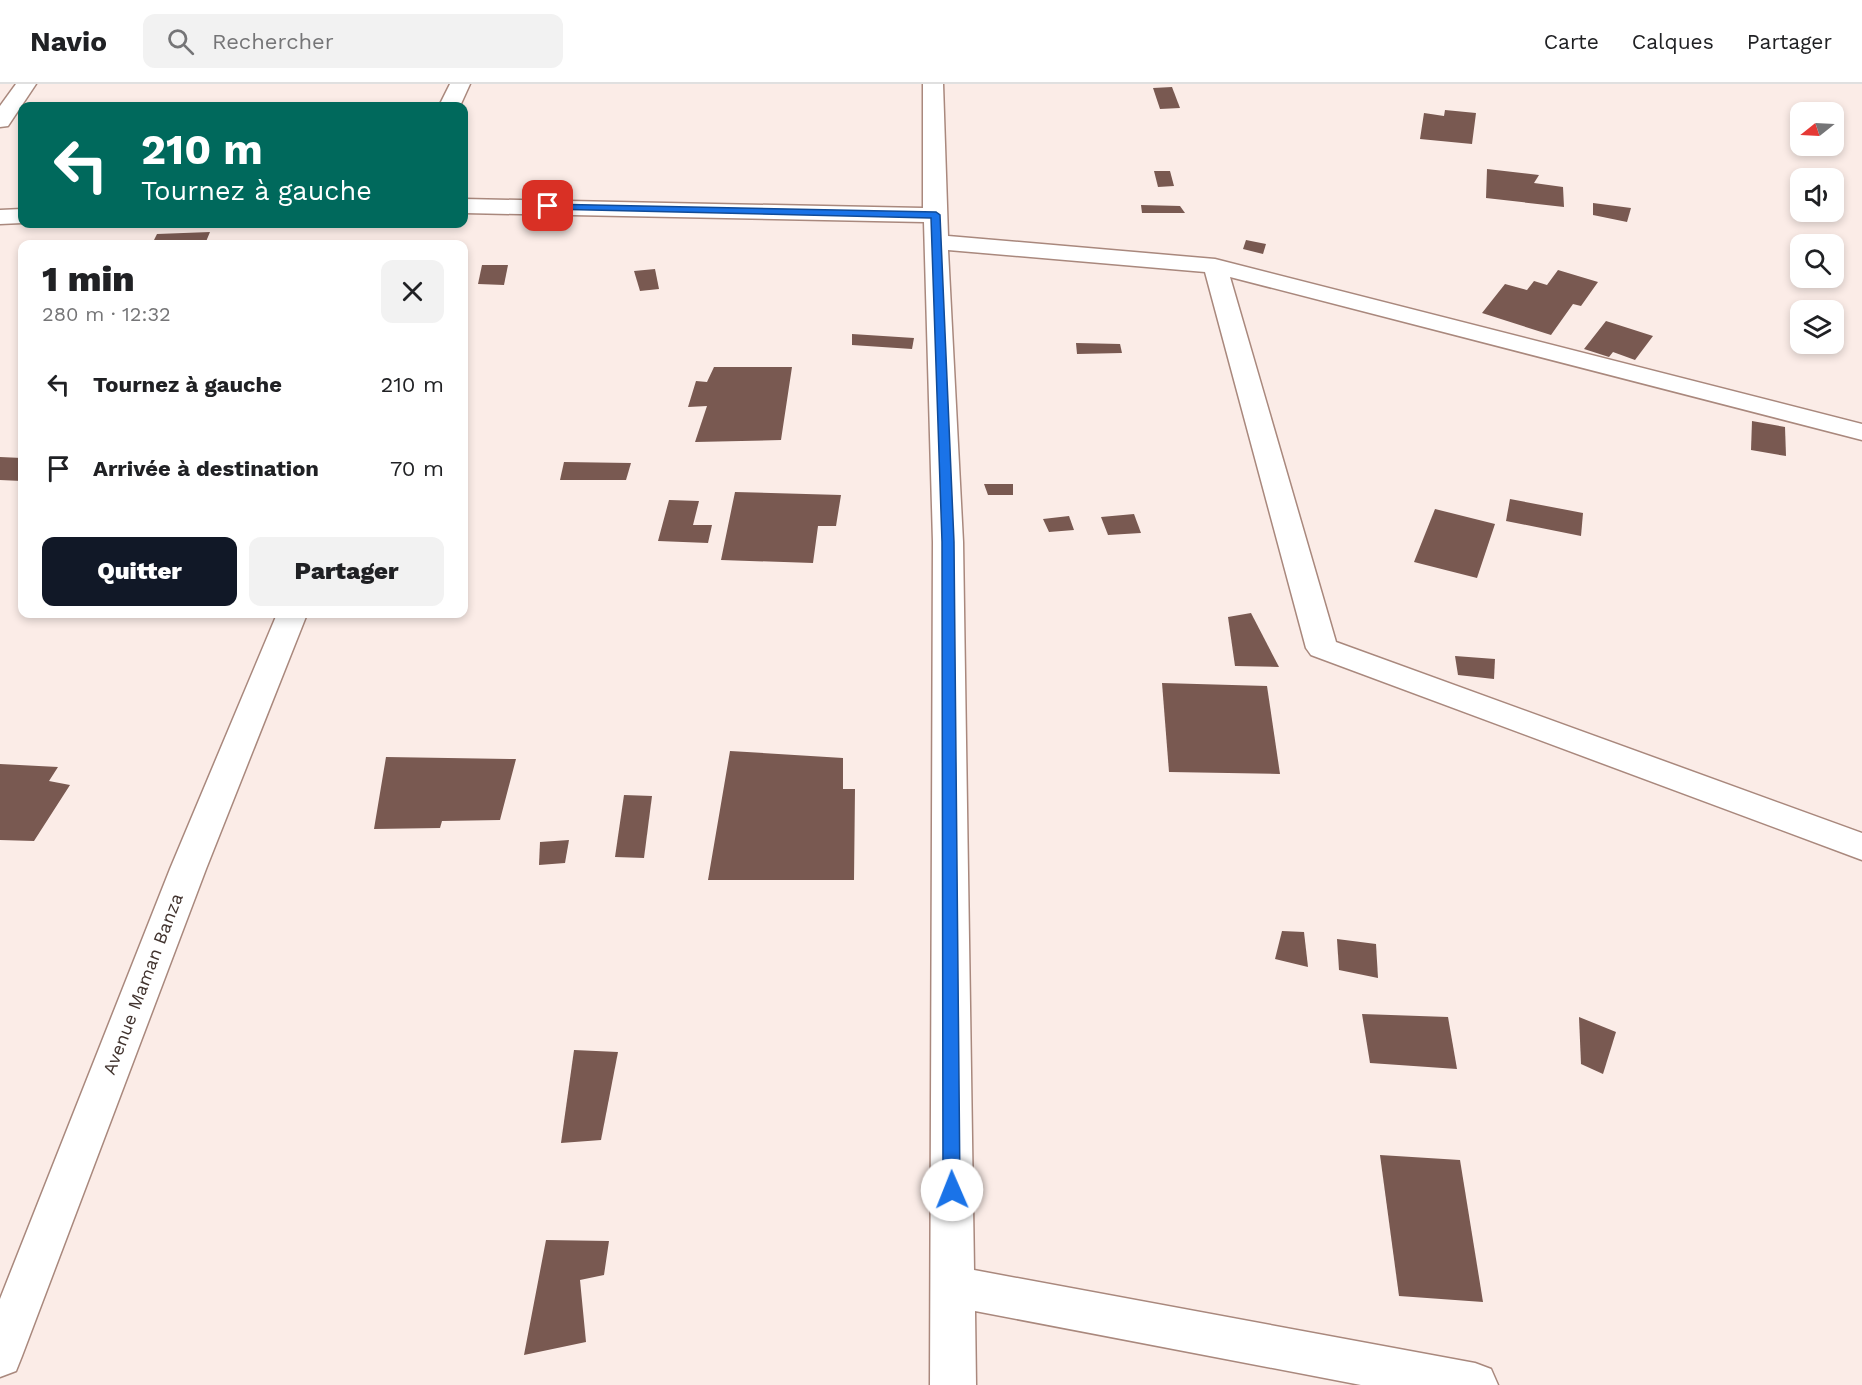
<!DOCTYPE html>
<html lang="fr">
<meta charset="utf-8">
<style>
:root{--surface:#fff;--page:#f2f2f2;--text:#202124;--muted:#757577;--line:#e0e0e0;--accent:#111827}
body{margin:0;font-family:"Work Sans",sans-serif;background:var(--page);color:var(--text);height:100vh;display:flex;flex-direction:column;font-size:22px;white-space:nowrap}
*{box-sizing:border-box;margin:0}
p{font-size:20px;color:var(--muted)}
.icon{flex:none;width:33px;height:33px;fill:none;stroke:currentColor;stroke-width:2;stroke-linecap:round;stroke-linejoin:round}
.map{position:relative;flex:1;overflow:hidden}
.details{position:absolute;left:18px;top:156px;width:450px;height:378px;display:flex;flex-direction:column;background:var(--surface);border-radius:12px;box-shadow:0 3px 9px #0003}
.details>*{flex:none}
.guide{position:absolute;left:18px;top:18px;width:450px;height:126px;border-radius:12px;box-shadow:0 3px 9px #0003;background:#00695c;color:#fff;overflow:hidden}
.needle{width:39px;rotate:252deg}
.controls{position:absolute;left:1790px;top:18px;display:grid;gap:12px}
.controls a{display:grid;place-items:center;width:54px;height:54px;border-radius:12px;background:var(--surface);box-shadow:0 3px 9px #0003;font-size:30px}
.pin{position:absolute;display:grid;place-items:center;width:51px;height:51px;color:#fff;margin:-26px;border-radius:12px;box-shadow:0 3px 9px #0006}
.me{position:absolute;width:66px;margin:-33px;rotate:359deg;stroke-linejoin:round;filter:drop-shadow(0 0 4px #0008)}
.turn{display:flex;align-items:center;gap:21px;height:126px;padding:0 24px;font-size:27px}
.turn .icon{width:78px;height:78px;stroke-width:2.5}
.turn b{display:block;font-size:42px;line-height:51px}
.round{display:grid;place-items:center;flex:none;width:63px;height:63px;border-radius:12px;background:var(--page)}
.summary{display:flex;align-items:center;justify-content:space-between;height:102px;padding:0 24px}
h1{font-size:36px;font-weight:800;line-height:45px}
.action{display:flex;gap:12px;margin-top:auto;padding:12px 24px}
.action a{flex:1;height:69px;border-radius:12px;background:var(--accent);color:#fff;font-size:24px;font-weight:800;line-height:69px;text-align:center}
.action a+a{background:var(--page);color:var(--text)}
ul{padding:0;list-style:none}
li{display:flex;align-items:center;gap:18px;height:84px;padding:0 24px}
li div{flex:1}
li b{display:block;font-size:22px}
li em{font-style:normal}
header{display:flex;align-items:center;gap:36px;box-sizing:border-box;height:84px;padding:0 30px;background:var(--surface);border-bottom:2px solid var(--line)}
header strong{font-size:28px}
nav{display:flex;gap:33px;margin-inline-start:auto;font-size:21px}
.search{width:420px;height:54px;background:var(--page);display:flex;align-items:center;gap:15px;box-sizing:border-box;padding:0 21px;border-radius:12px;color:var(--muted);font-size:22px}
.map>svg:first-child{display:block}
.building{fill:#795951}
.lines{fill:none;stroke-linecap:round;stroke-linejoin:round}
.street-casing{stroke:#a9887d;stroke-width:3}
.street{fill:#fff;fill-rule:evenodd}
.route{fill:#1a73e8;stroke:#114b97;stroke-width:1.5}
.labels{text-anchor:middle;stroke-width:6;stroke-linejoin:round;paint-order:stroke}
.street-label{font-size:18px;fill:#40322d;stroke:#fff}
</style>
<header>
<strong>Navio</strong>
<div class="search"><svg class="icon" aria-label="search" viewBox="0 0 24 24"><circle cx="10" cy="10" r="6"/><path d="M15 15l6 6"/></svg>Rechercher</div>
<nav><a>Carte</a><a>Calques</a><a>Partager</a></nav>
</header>
<div class="map">
<svg width="1862" height="1301" viewBox="0 0 1862 1301">
<rect width="100%" height="100%" fill="#fbece7"/>
<!-- building -->
<g class="building">
<polygon points="1172,3 1180,24 1160,25 1153,4"/>
<polygon points="1445,26 1476,29 1472,60 1420,55 1424,29 1444,32"/>
<polygon points="1487,85 1539,91 1534,99 1563,103 1564,123 1486,114"/>
<polygon points="1154,87 1170,87 1174,102 1158,103"/>
<polygon points="1593,119 1631,124 1627,138 1593,131"/>
<polygon points="1141,121 1180,122 1185,129 1142,129"/>
<polygon points="210,148 205,160 152,160 157,150"/>
<polygon points="1246,156 1266,160 1263,170 1243,165"/>
<polygon points="482,181 508,181 504,201 478,200"/>
<polygon points="655,185 659,205 640,207 634,187"/>
<polygon points="1558,186 1598,198 1581,222 1573,220 1551,251 1482,229 1505,200 1527,206 1534,197 1547,201"/>
<polygon points="1606,237 1653,252 1635,276 1613,268 1609,273 1584,265"/>
<polygon points="852,250 914,254 912,265 852,261"/>
<polygon points="1076,259 1120,260 1122,269 1077,270"/>
<polygon points="714,283 792,283 781,356 695,358 707,322 688,323 696,297 707,298"/>
<polygon points="1752,337 1785,343 1786,372 1751,366"/>
<polygon points="0,373 22,374 22,397 0,396"/>
<polygon points="564,378 631,379 626,396 560,396"/>
<polygon points="984,400 1013,400 1013,411 988,411"/>
<polygon points="735,408 841,411 836,442 818,442 813,479 721,476"/>
<polygon points="1510,415 1583,429 1581,452 1506,437"/>
<polygon points="669,416 699,417 693,441 712,441 708,459 658,457"/>
<polygon points="1435,425 1495,440 1477,494 1414,478"/>
<polygon points="1134,430 1141,449 1108,451 1101,433"/>
<polygon points="1069,432 1074,446 1049,448 1043,435"/>
<polygon points="1251,529 1279,583 1235,582 1228,533"/>
<polygon points="1455,572 1495,575 1494,595 1458,591"/>
<polygon points="1162,599 1267,602 1280,690 1169,688"/>
<polygon points="730,667 843,674 843,705 855,705 854,796 708,796"/>
<polygon points="386,673 516,675 500,736 442,737 440,744 374,745"/>
<polygon points="0,680 58,683 49,697 70,701 34,757 0,756"/>
<polygon points="624,711 652,712 644,774 615,773"/>
<polygon points="569,756 565,779 539,781 540,758"/>
<polygon points="1282,847 1304,848 1308,883 1275,875"/>
<polygon points="1337,855 1376,860 1378,894 1339,886"/>
<polygon points="1362,930 1448,933 1457,985 1370,979"/>
<polygon points="1579,933 1616,948 1603,990 1581,980"/>
<polygon points="574,966 618,968 601,1056 561,1059"/>
<polygon points="1380,1071 1460,1076 1483,1218 1399,1212"/>
<polygon points="546,1156 609,1157 604,1191 580,1196 586,1258 524,1271"/>
</g>
<g class="lines">
<defs>
<g id="street">
<polygon points="16,0 36,0 8,42 0,43 0,22"/>
<polygon points="450,0 470,0 460,22 439,22"/>
<polygon points="923,0 943,0 948,152 1215,175 1862,340 1862,356 1230,193 1336,558 1862,749 1862,776 1311,571 1306,564 1205,188 948,166 963,458 974,1186 1475,1279 1491,1285 1498,1301 1361,1301 975,1227 976,1301 930,1301 933,458 924,138 464,129 464,115 923,124"/>
<polygon points="22,125 22,139 0,140 0,126"/>
<polygon points="277,530 307,530 206,785 22,1272 16,1287 0,1293 0,1215 170,785"/>
</g>
</defs>
<!-- street casing -->
<use href="#street" class="street-casing"/>
<!-- street -->
<use href="#street" class="street"/>
</g>
<!-- route -->
<polygon class="route" points="545,120 936,128 940,131 954,458 960,1106 958,1112 952,1114 946,1112 943,1106 942,458 931,134 548,125 544,122"/>
<g class="labels">
<!-- street labels -->
<g class="street-label">
<text transform="translate(143 900) rotate(-69)" y="6">Avenue Maman Banza</text>
</g>
</g>
</svg>
<div class="controls">
<a><svg class="needle" viewBox="-14 -14 28 28"><path d="M0-13l5 13h-10z" fill="#e53935"/><path d="M0 13l5-13h-10z" fill="#757577"/></svg></a>
<a><svg class="icon" aria-label="sound" viewBox="0 0 24 24"><path d="M4 9h4l5-4v14l-5-4H4zM17 9q2 3 0 6"/></svg></a>
<a><svg class="icon" aria-label="search" viewBox="0 0 24 24"><circle cx="10" cy="10" r="6"/><path d="M15 15l6 6"/></svg></a>
<a><svg class="icon" aria-label="layers" viewBox="0 0 24 24"><path d="M12 4l9 5-9 5-9-5zM3 14l9 5 9-5"/></svg></a>
</div>
<div class="pin" style="left:548px;top:122px;background:#d93025"><svg class="icon" aria-label="arrive" viewBox="0 0 24 24"><path d="M6 21V4h12l-3 4 3 4H6"/></svg></div>
<svg class="me" style="left:952px;top:1106px" viewBox="-20 -20 40 40"><circle r="19" fill="#fff"/><path d="M0-13L10 11 0 6-10 11z" fill="#1a73e8"/></svg>
<div class="guide">
<div class="turn"><svg class="icon" aria-label="left" viewBox="0 0 24 24"><path d="M17 20v-9H6M10 6l-5 5 5 5"/></svg><div><b>210 m</b>Tournez à gauche</div></div>
</div>
<section class="details">
<div class="summary"><div><h1>1 min</h1><p>280 m · 12:32</p></div><a class="round"><svg class="icon" aria-label="close" viewBox="0 0 24 24"><path d="M6 6l12 12M18 6L6 18"/></svg></a></div>
<ul>
<li><svg class="icon" aria-label="left" viewBox="0 0 24 24"><path d="M17 20v-9H6M10 6l-5 5 5 5"/></svg><div><b>Tournez à gauche</b></div><em>210 m</em></li>
<li><svg class="icon" aria-label="arrive" viewBox="0 0 24 24"><path d="M6 21V4h12l-3 4 3 4H6"/></svg><div><b>Arrivée à destination</b></div><em>70 m</em></li>
</ul>
<div class="action"><a>Quitter</a><a>Partager</a></div>
</section>
</div>
